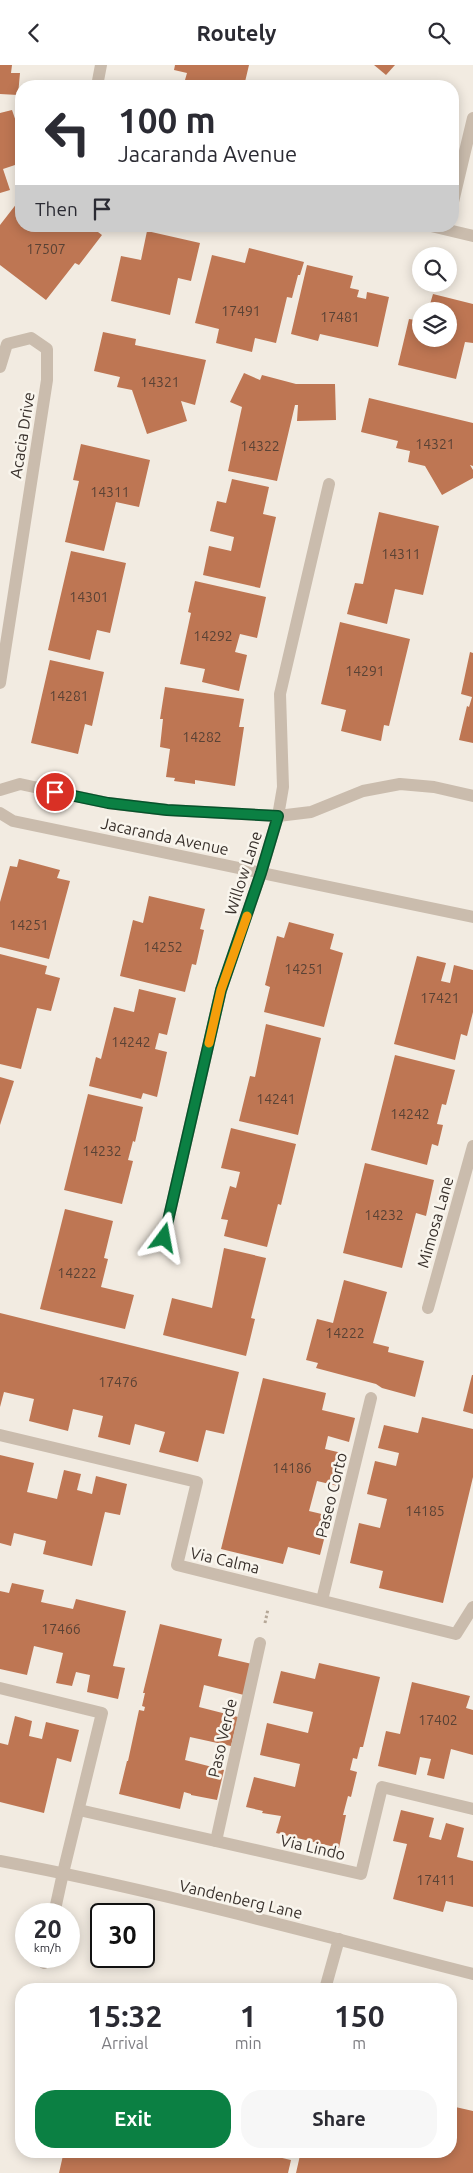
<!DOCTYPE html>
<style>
:root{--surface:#fff;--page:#f7f7f7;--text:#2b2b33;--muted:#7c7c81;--accent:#0b8043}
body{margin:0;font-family:Ubuntu,sans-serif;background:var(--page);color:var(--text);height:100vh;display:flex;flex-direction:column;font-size:19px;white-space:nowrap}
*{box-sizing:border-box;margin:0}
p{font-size:16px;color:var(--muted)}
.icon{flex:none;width:28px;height:28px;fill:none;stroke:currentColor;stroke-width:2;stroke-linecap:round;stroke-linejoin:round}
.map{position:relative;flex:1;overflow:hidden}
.details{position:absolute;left:15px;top:1918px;width:442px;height:175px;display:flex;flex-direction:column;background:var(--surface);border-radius:20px;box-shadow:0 2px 12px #0003}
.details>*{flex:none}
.banner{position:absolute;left:15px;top:15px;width:444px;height:152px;border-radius:20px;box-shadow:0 2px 12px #0003;background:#fff;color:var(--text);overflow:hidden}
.fabs{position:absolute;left:412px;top:182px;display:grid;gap:10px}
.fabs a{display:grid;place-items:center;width:45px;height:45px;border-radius:50%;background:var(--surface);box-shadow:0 2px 12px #0003;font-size:25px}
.speed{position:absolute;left:15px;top:1838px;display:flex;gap:10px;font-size:25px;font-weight:700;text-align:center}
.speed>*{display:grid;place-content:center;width:65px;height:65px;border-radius:50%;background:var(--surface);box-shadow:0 2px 12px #0003;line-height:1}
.speed small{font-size:12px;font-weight:400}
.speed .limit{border:2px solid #111;border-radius:8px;background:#fff;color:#111}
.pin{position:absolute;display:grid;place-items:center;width:42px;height:42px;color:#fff;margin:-21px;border:2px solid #fff;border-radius:50%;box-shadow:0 1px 5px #0007}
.me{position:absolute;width:55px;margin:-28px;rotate:13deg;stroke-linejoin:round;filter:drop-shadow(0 0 4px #0008)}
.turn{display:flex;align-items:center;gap:18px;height:105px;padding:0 20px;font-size:22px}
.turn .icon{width:65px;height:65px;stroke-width:2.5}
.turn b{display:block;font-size:35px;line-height:42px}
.then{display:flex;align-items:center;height:48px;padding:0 20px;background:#0003;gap:10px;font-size:19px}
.eta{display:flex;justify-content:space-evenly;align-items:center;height:85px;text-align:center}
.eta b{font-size:30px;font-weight:600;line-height:35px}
.primary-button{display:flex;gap:10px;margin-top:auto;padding:10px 20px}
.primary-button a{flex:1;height:58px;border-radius:20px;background:var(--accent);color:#fff;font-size:20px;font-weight:600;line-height:58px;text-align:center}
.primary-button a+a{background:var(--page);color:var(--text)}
header{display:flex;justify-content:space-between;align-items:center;height:65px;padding:0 20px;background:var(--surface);font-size:22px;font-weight:600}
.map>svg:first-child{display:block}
.building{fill:#be7653}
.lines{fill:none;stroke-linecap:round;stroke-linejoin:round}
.path{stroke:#b5a797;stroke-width:3;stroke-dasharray:2.5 2.5;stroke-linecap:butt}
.service{stroke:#cabcad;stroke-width:12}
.minor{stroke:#cabcad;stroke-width:12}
.tertiary{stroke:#cabcad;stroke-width:12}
.route-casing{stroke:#07532c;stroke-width:12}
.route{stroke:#0b8043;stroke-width:9}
.slow{stroke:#f59e0b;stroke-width:9}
.labels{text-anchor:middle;stroke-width:5;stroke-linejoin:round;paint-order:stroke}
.number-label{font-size:14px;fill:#5a4235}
.street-label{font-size:16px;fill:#38302b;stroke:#f9f5ed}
</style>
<header><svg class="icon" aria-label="back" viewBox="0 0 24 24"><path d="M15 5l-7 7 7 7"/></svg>Routely<svg class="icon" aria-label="search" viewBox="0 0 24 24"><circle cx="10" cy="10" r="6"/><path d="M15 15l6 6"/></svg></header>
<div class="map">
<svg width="473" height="2108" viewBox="0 0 473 2108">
<rect width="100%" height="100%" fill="#f2ebe1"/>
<!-- building -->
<g class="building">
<polygon points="0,0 12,0 11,8 20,8 18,30 0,29"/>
<polygon points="175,0 249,0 244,21 192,21 193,17 185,15 187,8 174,5"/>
<polygon points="374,0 395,0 386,10"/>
<polygon points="324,16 343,20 343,21 323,21"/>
<polygon points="12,45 21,71 21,98 3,104 10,125 0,128 0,48"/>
<polygon points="21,133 21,161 90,161 102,170 79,200 75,198 46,235 0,200 0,160"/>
<polygon points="147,166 200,178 191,216 178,213 170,250 111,236 121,191 141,195"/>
<polygon points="249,183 304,197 300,210 298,210 292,233 287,232 276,278 255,273 252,287 216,278 219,264 195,258 212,190 245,198"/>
<polygon points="307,200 353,211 350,223 359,225 357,232 366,234 367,227 389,232 378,282 320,269 318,276 291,269"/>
<polygon points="433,229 473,239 473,278 465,277 456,314 398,300 409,254 421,256 421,274 449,274 449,246 428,246"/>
<polygon points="103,267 136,274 135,280 206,295 195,340 181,336 187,356 147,369 132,325 117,322 120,312 94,306"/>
<polygon points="244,308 260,315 262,310 296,319 335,319 336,355 297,356 298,340 295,340 277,416 228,406 242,342 230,337"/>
<polygon points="369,333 473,358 473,401 470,400 473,405 473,413 442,430 425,401 408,397 410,386 396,383 398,376 361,367"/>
<polygon points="81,379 150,395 139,442 116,437 104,486 65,477 79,416 73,415"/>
<polygon points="232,414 269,422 263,449 276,452 260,523 203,510 209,481 231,486 234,472 210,466 217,436 226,438"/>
<polygon points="379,447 439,461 423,530 395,524 387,559 347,549 355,518 363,519"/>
<polygon points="71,486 126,498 110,568 97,565 90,595 48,585"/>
<polygon points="195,516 266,532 257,573 240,569 235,587 247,590 239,626 202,617 205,604 180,599 191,548 188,547"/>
<polygon points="340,557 410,574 389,661 384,660 381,676 341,666 346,645 321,639"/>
<polygon points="470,587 473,588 473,678 459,675 467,641 469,642 472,632 461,629"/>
<polygon points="50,595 104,607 92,661 85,659 78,689 31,678"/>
<polygon points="165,622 244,634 239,662 244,662 235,721 195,715 195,719 174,716 175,713 166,712 170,684 160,682 163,654 160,654"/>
<polygon points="19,794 60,805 57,813 70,816 49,894 0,882 0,837 10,801 17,802"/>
<polygon points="149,831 205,844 200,864 204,865 196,900 192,899 185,927 120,911 133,855 143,858"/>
<polygon points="289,857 334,869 330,884 343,888 324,962 264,947 270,922 265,920 277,871 284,873"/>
<polygon points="0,889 47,901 45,909 60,913 51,946 37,943 21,1004 0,999"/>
<polygon points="417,891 446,898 441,916 450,918 454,900 473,905 473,947 467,971 461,969 455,995 394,979"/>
<polygon points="139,924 176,933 167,970 159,968 155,984 167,987 157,1032 143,1028 141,1034 89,1021 96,992 101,994 114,942 134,947"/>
<polygon points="266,959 321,973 298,1070 239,1056 250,1011 255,1012"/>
<polygon points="395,990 455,1005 446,1040 442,1039 437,1059 443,1060 438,1081 432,1079 427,1100 371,1085"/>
<polygon points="0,1012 14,1016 0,1060"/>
<polygon points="88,1029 143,1042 135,1077 133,1076 128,1095 133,1096 122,1139 64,1125"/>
<polygon points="231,1063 296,1079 281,1140 278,1139 267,1182 224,1171 228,1155 221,1154 230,1121 236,1123 240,1107 221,1103"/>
<polygon points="365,1098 434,1115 426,1151 416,1148 402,1203 343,1188"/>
<polygon points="65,1144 113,1156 104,1193 108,1194 101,1222 134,1230 125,1264 40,1244"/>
<polygon points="224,1183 266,1193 251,1253 255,1254 246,1291 163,1270 172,1233 212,1243"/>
<polygon points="344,1215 387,1227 373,1278 389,1282 388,1287 424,1296 415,1332 382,1323 376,1319 316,1303 318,1298 306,1295 317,1254 333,1258"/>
<polygon points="0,1248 239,1307 224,1369 206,1365 198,1397 159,1387 165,1367 135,1359 130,1380 98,1372 103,1351 73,1344 68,1366 29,1356 34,1334 4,1327 0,1342"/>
<polygon points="472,1310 473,1310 473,1349 463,1346"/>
<polygon points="263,1313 326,1328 322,1345 355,1353 349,1377 328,1371 325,1384 346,1389 338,1421 317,1416 309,1446 330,1451 320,1490 288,1482 283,1499 221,1484"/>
<polygon points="422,1352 473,1364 473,1412 443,1538 379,1523 383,1506 350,1498 359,1458 380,1463 387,1434 367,1429 375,1396 396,1401 399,1388 378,1383 384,1360 418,1368"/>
<polygon points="0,1390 34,1398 27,1427 57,1434 64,1405 81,1409 77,1425 92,1429 96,1411 127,1419 120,1450 105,1447 92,1501 43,1489 46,1476 14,1468 11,1481 0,1478"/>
<polygon points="12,1518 44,1525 41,1537 73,1544 76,1534 126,1546 113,1601 125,1603 118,1634 87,1627 90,1610 76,1607 72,1621 56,1618 63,1588 34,1581 27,1610 0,1604 0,1526 9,1528"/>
<polygon points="160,1559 222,1574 218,1591 252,1599 244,1630 204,1620 199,1642 238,1652 231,1681 190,1672 185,1695 224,1705 217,1735 191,1730 191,1729 184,1727 180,1744 119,1729 127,1696 128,1696 139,1645 144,1646 145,1642 142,1641 145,1628 143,1628"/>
<polygon points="319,1598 380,1612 363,1682 360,1682 357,1694 353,1693 350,1705 357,1707 351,1732 348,1731 343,1750 346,1750 339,1783 276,1768 281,1751 262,1748 263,1746 246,1742 254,1712 295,1722 300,1699 260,1690 267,1658 308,1668 313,1647 273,1638 281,1606 315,1614"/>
<polygon points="412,1617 470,1631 466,1643 473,1645 473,1690 451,1684 444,1714 427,1710 431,1694 420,1692 416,1710 378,1701 386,1666 400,1669"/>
<polygon points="15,1651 32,1656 29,1671 42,1674 46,1657 79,1665 71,1697 57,1693 44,1748 0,1737 0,1678 8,1680"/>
<polygon points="401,1745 434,1753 429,1772 441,1775 446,1758 464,1763 457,1792 473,1796 473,1842 446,1836 443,1847 393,1834 407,1779 393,1776"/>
<polygon points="451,2041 473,2046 473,2108 296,2108 301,2086 451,2086"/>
<polygon points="64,2086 252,2086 291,2095 288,2108 59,2108"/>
</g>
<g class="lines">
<!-- path -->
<polyline class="path" points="265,1558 268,1544"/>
<!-- service -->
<g class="service">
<polyline points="54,1849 63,1808"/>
<polyline points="44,1898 45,1891"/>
<polyline points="325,1924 339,1874"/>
</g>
<!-- minor -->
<g class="minor">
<polyline points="97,21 101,0"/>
<polyline points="452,141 473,53"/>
<polyline points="431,161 473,171"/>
<polyline points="0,302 7,279 31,273 47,284 47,315 0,618"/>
<polyline points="0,725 20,719 108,738 167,745 278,751 311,747 363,726 400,719 434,722 473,731"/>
<polyline points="0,748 13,756 473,852"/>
<polyline points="164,1173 221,925 261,808 278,751 283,722 280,629 329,419"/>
<polyline points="428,1243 473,1081"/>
<polyline points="0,1370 197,1417 177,1500 456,1569 473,1542"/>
<polyline points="322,1535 371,1333"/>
<polyline points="0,1623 102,1648 63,1808"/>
<polyline points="79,1745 361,1809 382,1722 473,1744"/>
<polyline points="216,1776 260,1578"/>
</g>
<!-- tertiary -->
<path class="tertiary" d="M0,1796C159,1826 316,1869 473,1909"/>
</g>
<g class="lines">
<defs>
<polyline id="route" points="55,727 108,738 167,745 278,751 261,808 221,925 164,1173"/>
</defs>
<!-- route casing -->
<use href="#route" class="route-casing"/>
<!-- route -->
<use href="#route" class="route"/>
<!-- slow -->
<polyline class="slow" points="209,978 221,925 247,851"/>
</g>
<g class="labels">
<!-- number labels -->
<g class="number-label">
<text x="46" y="189">17507</text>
<text x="241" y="251">17491</text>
<text x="340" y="257">17481</text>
<text x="160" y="322">14321</text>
<text x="435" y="384">14321</text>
<text x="260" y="386">14322</text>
<text x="110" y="432">14311</text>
<text x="401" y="494">14311</text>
<text x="89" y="537">14301</text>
<text x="213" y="576">14292</text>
<text x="365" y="611">14291</text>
<text x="69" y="636">14281</text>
<text x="202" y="677">14282</text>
<text x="29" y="865">14251</text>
<text x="163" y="887">14252</text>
<text x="304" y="909">14251</text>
<text x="440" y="938">17421</text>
<text x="131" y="982">14242</text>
<text x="276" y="1039">14241</text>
<text x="410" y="1054">14242</text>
<text x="102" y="1091">14232</text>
<text x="384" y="1155">14232</text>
<text x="77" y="1213">14222</text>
<text x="345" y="1273">14222</text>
<text x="118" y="1322">17476</text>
<text x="292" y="1408">14186</text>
<text x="425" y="1451">14185</text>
<text x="61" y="1569">17466</text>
<text x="438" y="1660">17402</text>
<text x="436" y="1820">17411</text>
</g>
<!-- street labels -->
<g class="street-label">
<text transform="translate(22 370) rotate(-81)" y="6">Acacia Drive</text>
<text transform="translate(165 771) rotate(12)" y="6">Jacaranda Avenue</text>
<text transform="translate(243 808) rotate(-72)" y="6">Willow Lane</text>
<text transform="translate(435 1157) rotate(-74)" y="6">Mimosa Lane</text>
<text transform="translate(331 1430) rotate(-76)" y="6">Paseo Corto</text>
<text transform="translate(225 1495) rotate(13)" y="6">Via Calma</text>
<text transform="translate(222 1673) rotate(-77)" y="6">Paso Verde</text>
<text transform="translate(313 1782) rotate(13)" y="6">Via Lindo</text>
<text transform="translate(241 1834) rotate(13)" y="6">Vandenberg Lane</text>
</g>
</g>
</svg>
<div class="fabs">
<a><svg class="icon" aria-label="search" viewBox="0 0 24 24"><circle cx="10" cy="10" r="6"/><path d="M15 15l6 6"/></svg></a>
<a><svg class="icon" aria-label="layers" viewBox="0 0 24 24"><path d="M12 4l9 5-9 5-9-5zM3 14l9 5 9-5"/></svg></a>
</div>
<div class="speed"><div>20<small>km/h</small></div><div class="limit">30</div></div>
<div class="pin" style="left:55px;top:727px;background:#d93025"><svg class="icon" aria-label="arrive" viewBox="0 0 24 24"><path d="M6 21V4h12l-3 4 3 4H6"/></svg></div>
<svg class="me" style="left:164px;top:1173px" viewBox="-20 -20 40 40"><path d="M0-17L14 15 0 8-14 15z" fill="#0b8043" stroke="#fff" stroke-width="4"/></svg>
<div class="banner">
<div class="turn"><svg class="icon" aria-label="left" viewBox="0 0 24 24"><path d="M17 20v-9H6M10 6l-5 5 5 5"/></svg><div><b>100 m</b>Jacaranda Avenue</div></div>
<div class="then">Then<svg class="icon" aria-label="arrive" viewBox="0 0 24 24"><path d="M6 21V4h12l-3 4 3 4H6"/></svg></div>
</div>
<section class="details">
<div class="eta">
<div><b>15:32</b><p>Arrival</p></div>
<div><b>1</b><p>min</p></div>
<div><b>150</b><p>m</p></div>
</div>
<div class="primary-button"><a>Exit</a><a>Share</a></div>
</section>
</div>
